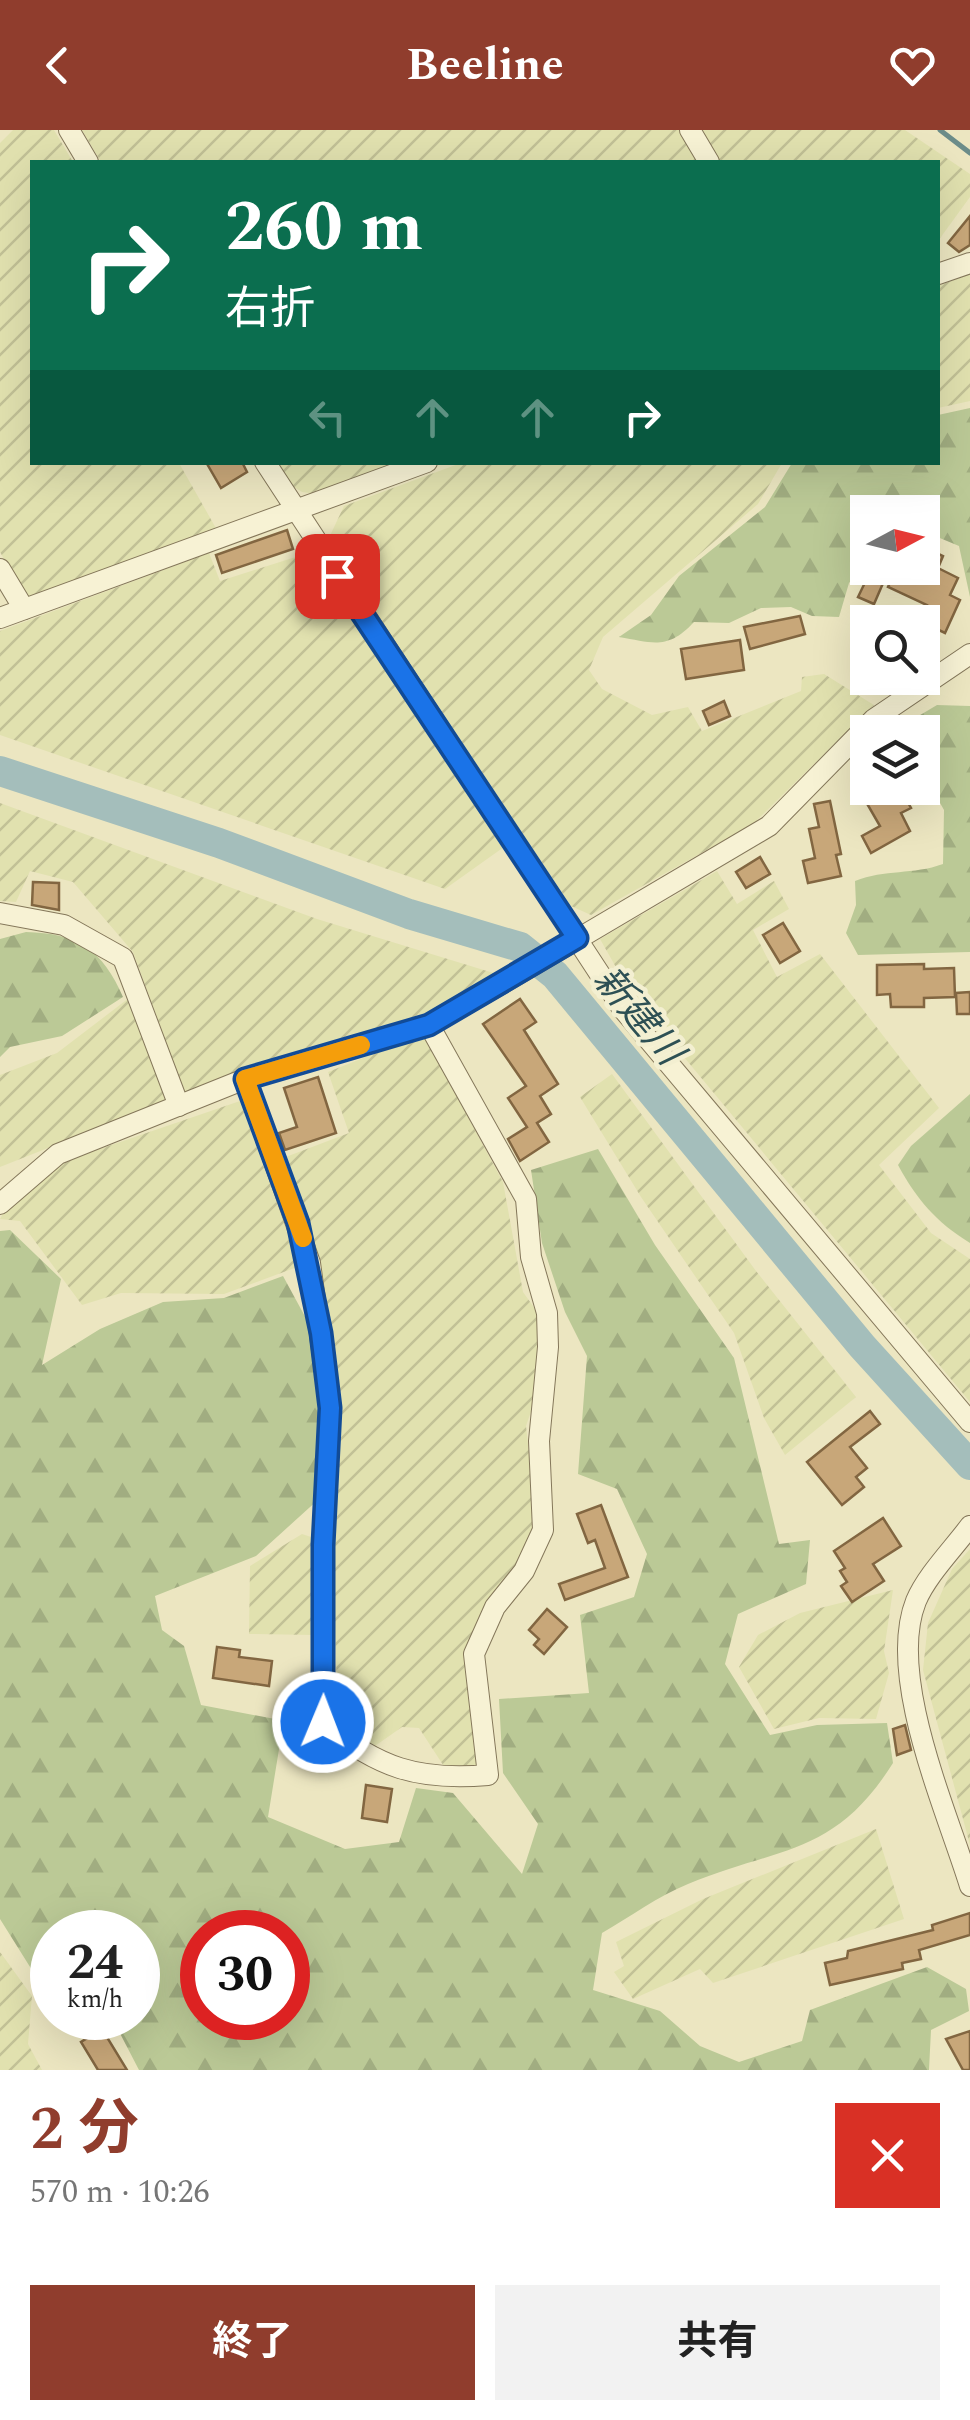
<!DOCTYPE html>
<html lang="ja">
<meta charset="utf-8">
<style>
:root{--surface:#fff;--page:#f2f2f2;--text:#222;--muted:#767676;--accent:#903d2d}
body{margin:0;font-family:Spectral,"Noto Sans JP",serif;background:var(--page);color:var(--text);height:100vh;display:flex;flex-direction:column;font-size:38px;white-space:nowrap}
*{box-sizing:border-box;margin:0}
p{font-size:32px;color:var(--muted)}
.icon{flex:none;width:55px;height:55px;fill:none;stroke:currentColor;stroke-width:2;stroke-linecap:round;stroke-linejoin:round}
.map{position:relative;height:1940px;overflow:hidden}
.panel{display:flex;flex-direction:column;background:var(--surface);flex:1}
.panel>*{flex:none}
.banner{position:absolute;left:30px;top:30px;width:910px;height:305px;border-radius:0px;box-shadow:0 10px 40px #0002;background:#0b6e4f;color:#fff;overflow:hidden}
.needle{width:65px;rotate:83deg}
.controls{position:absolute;left:850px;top:365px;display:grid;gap:20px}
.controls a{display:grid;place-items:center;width:90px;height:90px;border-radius:0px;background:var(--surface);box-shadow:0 10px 40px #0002;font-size:50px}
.speed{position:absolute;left:30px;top:1780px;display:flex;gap:20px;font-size:50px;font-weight:700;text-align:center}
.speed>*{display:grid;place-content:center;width:130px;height:130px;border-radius:50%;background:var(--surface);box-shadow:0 10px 40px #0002;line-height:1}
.speed small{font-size:25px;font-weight:400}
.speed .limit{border:15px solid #d22;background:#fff;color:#111}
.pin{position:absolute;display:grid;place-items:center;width:85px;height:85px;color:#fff;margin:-42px;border-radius:20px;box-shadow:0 5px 15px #0006}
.me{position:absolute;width:110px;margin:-55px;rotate:1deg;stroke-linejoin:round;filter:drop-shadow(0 0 8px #0008)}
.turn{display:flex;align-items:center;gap:35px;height:210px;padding:0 30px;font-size:45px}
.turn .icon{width:130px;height:130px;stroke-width:2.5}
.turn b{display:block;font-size:70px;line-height:85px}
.lanes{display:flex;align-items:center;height:95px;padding:0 30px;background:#0003;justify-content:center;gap:50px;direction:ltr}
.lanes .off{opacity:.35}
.round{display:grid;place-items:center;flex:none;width:105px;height:105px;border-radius:0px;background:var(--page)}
.summary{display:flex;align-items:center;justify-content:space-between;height:170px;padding:0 30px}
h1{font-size:60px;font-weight:700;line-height:75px;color:var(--accent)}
.action{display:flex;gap:20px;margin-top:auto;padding:20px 30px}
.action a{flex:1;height:115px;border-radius:0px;background:var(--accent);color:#fff;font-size:40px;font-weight:700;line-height:115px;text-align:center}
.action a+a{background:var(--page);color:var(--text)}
header{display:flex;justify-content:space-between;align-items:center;height:130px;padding:0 30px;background:var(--accent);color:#fff;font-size:45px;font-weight:700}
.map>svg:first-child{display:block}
.farmland{fill:url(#farmland-furrows)}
.forest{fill:url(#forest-firs);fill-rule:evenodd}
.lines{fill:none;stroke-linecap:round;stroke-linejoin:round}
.stream{stroke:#6b8c89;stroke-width:5}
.river{stroke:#a4bebb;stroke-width:30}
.building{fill:#c8a779;stroke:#826641;stroke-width:2.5}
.minor-casing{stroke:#84775a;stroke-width:22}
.minor{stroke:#f7f2d4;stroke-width:20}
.route-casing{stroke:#114b97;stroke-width:25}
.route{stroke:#1a73e8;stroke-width:18}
.slow{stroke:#f59e0b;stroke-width:18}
.labels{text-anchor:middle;stroke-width:9;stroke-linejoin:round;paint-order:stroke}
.water-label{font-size:38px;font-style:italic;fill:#2d5054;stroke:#f3efd1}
</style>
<header><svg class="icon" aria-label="back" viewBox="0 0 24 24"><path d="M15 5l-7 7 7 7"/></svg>Beeline<svg class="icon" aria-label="heart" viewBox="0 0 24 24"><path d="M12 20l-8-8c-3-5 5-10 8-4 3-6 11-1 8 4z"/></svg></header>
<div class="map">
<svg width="970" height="1940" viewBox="0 0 970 1940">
<defs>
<pattern id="farmland-furrows" width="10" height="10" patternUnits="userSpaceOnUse" patternTransform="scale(2.5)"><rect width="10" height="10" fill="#e1e1af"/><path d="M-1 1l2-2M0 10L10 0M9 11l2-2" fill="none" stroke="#c2c196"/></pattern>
<pattern id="forest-firs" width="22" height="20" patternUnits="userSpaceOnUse" patternTransform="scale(2.5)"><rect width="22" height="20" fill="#bbc996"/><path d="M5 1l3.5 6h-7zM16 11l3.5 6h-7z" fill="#a1ad81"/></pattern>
</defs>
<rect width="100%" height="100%" fill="#ece6c1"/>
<!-- farmland -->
<g class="farmland">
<polygon points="13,0 54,0 73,32 32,32 32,332 179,333 217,400 27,469 0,422 0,13"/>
<polygon points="82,0 681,0 701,32 101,32"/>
<polygon points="699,0 905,0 970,44 970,67 938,111 938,32 717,32"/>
<polygon points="970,144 970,271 938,278 938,156"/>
<polygon points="275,333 409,333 323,365 302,362 286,352"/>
<polygon points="461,333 782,333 758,374 603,507 589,540 602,559 652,585 688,577 702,601 801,561 802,547 824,544 874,575 753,694 591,785 571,776 327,412 344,376"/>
<polygon points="209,423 220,451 308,423 504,717 445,759 0,605 0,501"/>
<polygon points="0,673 317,789 500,845 427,889 185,965 133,822 73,752 30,741 16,772 0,771"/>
<polygon points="717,741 737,774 774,751 789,779 753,800 777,847 820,824 939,978 879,1035 931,1103 970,1129 970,1272 630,862 600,809"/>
<polygon points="129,868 169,970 0,1037 0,945 57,923"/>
<polygon points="423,904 503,1052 523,1162 538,1183 537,1264 526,1296 537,1395 520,1436 472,1504 481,1638 447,1641 419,1598 402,1597 375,1616 338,1589 332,1410 338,1269 283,1028 349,1003 328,942"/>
<polygon points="612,944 756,1141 856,1267 785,1325 764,1288 734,1203 641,1067 580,967"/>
<polygon points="240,971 300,1136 224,1164 121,1163 82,1175 20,1091 0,1089 12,1066 47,1037"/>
<polygon points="302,1404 314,1408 313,1505 249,1504 250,1436"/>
<polygon points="970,1419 970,1715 923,1540 928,1493 952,1439"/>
<polygon points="893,1460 884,1521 889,1543 876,1589 819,1588 774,1599 739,1537 758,1505 800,1483"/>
<polygon points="876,1699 904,1789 713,1853 700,1839 633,1869 614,1842 624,1836 616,1812 703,1769"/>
<polygon points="0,1822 32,1866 28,1914 42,1940 0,1940"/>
</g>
<!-- forest -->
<g class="forest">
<path d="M970,278V467L959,416L923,401L922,382H868L867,432L849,453L839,487L812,486L791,477L761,478L729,493L694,492C668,520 654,513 619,507L651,485L679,446L765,377L792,333L938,332V285Z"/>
<path d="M937,575L970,576V822L858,825L846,803L856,775L855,751C885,739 913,745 943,734L944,680L923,643L922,602H900V597Z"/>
<path d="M26,802C77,803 103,820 123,867L62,906L10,917L0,927V809Z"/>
<path d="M970,964V1113C936,1092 917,1070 898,1035L911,1016Z"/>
<path d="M598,1019L655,1115L734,1228L779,1414L810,1410L806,1454L738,1484L725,1534L770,1605L817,1595L887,1593L893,1633C834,1727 779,1716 688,1754C658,1766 630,1787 602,1803L593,1860L660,1881L700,1916L739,1932L802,1911L810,1880L927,1837L966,1859L969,1881L931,1900L929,1940H139L112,1888H138V1802H52V1872L0,1789V1101L10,1100L61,1149L42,1235L100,1199L163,1172L224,1168L283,1146L308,1192L319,1272L320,1368L256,1426L155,1466L162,1500L184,1516L201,1575L275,1589L280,1613L268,1687L345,1719L399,1712L416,1658L453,1663L522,1744L538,1694L503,1643L499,1569L589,1563L580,1485L634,1467L647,1424L617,1359L578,1344L587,1226L565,1182L542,1113L531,1040ZM202,1802H288V1888H202Z"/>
</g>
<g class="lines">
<!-- stream -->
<polyline class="stream" points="940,0 970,23"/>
<!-- river -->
<polyline class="river" points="0,641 219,713 409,784 520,817 555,845 862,1216 970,1335"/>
</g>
<!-- building -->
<g class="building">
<polygon points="970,86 970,115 959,122 948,113"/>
<polygon points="206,332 242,332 247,342 221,358"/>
<polygon points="287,400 293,419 222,443 216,425"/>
<polygon points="922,416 943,426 938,438 958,448 950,465 960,470 945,503 920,491 927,475 888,457 897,438 922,438"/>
<polygon points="872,438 887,444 874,474 858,467"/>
<polygon points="800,486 805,504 750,519 744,497"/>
<polygon points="740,510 744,540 686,549 681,519"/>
<polygon points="724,571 730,586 709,595 703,581"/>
<polygon points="858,658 891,658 896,666 902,662 911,678 901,683 910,701 871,723 862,706 880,696"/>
<polygon points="830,671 841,724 836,725 841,746 808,753 803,731 815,728 809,699 819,697 814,674"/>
<polygon points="760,727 770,744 746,758 736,742"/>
<polygon points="33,752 59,753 59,780 32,775"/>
<polygon points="783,793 800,821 780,833 763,805"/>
<polygon points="924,834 924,839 954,838 955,867 924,868 924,877 891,877 890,864 877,865 877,835"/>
<polygon points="970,862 970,884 957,884 956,863"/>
<polygon points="520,869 536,892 524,900 558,954 540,966 551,984 537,993 549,1012 520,1031 508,1009 527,997 508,968 526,956 483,894"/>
<polygon points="318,947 336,1003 285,1020 279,1003 297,997 284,958"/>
<polygon points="870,1281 880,1294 850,1317 867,1338 856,1347 864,1357 842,1375 807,1332"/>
<polygon points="601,1375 628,1447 565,1470 559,1454 605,1438 595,1410 588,1413 577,1384"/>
<polygon points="883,1388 901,1416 873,1434 884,1451 852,1472 841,1456 847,1452 840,1441 845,1438 834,1421"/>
<polygon points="547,1479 567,1497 544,1524 534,1515 539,1509 529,1500"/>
<polygon points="217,1517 240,1520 239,1527 272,1531 269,1556 213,1548"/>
<polygon points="905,1595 911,1620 897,1625 893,1599"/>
<polygon points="366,1655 392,1659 387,1692 362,1688"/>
<polygon points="970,1783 970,1805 919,1820 921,1829 902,1833 903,1839 830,1855 825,1833 847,1828 848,1821 933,1800 932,1795"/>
<polygon points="102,1899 127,1940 98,1940 81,1912"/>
<polygon points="970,1901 970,1940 963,1940 946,1909"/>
</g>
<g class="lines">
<defs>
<g id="minor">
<polyline points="69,0 88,32"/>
<polyline points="690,0 709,32"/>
<polyline points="938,144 970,133"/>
<polyline points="265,332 622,878 970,1292"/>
<polyline points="0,439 24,479"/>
<polyline points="0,488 427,332"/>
<polyline points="0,783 64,795 123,828 179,976"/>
<path d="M245,949L310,1133L330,1278L323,1415V1593C378,1638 418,1651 488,1645L474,1524L495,1477L524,1441L543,1400L539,1311L548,1217L547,1183L531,1127L526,1069L429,895"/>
<polyline points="0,1074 58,1024 245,949 429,895 505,852 769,696 874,589 970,524"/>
<path d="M970,1396C953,1419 927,1445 916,1471C886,1546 947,1681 970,1756"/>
</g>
</defs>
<!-- minor casing -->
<use href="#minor" class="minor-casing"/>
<!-- minor -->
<use href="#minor" class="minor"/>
</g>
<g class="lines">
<defs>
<polyline id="route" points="323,1592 323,1415 330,1278 321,1203 298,1093 245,949 429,895 577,808 337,446"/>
</defs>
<!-- route casing -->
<use href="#route" class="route-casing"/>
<!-- route -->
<use href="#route" class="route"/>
<!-- slow -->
<polyline class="slow" points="303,1108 245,949 361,915"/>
</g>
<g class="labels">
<!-- water labels -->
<g class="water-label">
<text transform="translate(639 885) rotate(50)" y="13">新建川</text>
</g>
</g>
</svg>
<div class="controls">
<a><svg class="needle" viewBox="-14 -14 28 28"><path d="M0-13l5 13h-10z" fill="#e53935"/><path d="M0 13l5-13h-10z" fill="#767676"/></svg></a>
<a><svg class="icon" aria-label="search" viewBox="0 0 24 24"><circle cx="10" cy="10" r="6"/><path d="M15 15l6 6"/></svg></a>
<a><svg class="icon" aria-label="layers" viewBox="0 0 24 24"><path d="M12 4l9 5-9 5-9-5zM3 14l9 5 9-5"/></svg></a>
</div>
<div class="speed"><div>24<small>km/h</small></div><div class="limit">30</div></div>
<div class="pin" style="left:337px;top:446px;background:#d93025"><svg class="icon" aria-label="arrive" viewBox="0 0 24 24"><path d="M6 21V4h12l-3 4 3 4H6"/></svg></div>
<svg class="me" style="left:323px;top:1592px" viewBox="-20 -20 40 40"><circle r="17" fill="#1a73e8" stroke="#fff" stroke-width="3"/><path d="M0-11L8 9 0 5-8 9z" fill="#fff"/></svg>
<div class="banner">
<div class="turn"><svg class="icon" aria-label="right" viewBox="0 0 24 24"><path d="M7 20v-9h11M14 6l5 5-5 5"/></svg><div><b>260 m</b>右折</div></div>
<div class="lanes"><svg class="icon off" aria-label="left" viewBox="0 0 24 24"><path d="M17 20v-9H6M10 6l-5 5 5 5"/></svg><svg class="icon off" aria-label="ahead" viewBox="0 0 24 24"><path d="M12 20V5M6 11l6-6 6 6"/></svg><svg class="icon off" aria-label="ahead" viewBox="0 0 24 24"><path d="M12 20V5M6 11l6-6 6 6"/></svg><svg class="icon" aria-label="right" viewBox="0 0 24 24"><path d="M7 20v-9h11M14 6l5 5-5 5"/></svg></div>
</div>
</div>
<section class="panel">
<div class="summary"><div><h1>2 分</h1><p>570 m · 10:26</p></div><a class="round" style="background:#d93025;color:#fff"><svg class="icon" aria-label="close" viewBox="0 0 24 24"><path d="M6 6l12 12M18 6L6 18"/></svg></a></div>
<div class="action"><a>終了</a><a>共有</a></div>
</section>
